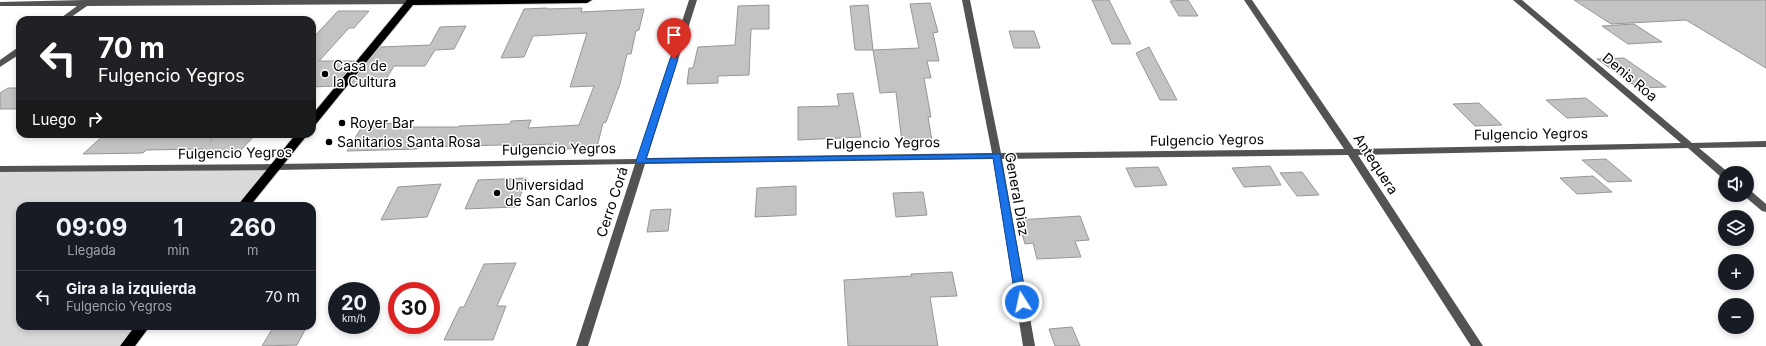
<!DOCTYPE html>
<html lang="es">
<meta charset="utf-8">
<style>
:root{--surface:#171b24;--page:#20242c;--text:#f1f3f6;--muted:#9ea1a6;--line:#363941}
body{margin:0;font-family:Inter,sans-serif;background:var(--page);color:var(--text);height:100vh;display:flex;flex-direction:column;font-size:15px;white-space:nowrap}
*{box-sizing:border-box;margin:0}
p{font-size:13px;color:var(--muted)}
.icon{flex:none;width:22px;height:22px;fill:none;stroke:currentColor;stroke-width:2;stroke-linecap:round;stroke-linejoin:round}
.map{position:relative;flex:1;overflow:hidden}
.details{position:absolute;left:16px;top:202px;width:300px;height:128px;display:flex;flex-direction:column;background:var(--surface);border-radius:12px;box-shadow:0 2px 6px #0003}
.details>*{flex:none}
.banner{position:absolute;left:16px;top:16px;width:300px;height:122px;border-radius:12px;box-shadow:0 2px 6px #0003;background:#202124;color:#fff;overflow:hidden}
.tools{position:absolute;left:1718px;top:166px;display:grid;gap:8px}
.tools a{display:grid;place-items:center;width:36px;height:36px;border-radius:50%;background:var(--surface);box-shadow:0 2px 6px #0003;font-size:20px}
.speed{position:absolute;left:328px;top:282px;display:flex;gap:8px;font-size:20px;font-weight:700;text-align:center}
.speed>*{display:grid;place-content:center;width:52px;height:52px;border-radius:50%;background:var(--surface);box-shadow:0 2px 6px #0003;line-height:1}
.speed small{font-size:10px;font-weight:400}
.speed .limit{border:6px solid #d22;background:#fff;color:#111}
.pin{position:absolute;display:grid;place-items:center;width:34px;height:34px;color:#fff;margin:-41px -17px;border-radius:50% 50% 50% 0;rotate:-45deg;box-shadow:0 0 4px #0007}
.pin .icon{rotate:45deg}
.me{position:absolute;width:44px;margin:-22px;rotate:350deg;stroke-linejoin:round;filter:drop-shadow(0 0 3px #0008)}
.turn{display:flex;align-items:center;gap:14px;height:84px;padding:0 16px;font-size:18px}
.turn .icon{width:52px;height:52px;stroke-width:2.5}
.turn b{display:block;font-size:28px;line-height:34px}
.then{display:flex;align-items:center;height:38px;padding:0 16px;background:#0003;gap:8px;font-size:15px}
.eta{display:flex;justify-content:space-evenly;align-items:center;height:68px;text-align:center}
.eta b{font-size:24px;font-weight:700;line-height:28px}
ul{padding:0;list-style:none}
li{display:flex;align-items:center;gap:12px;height:52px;padding:0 16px;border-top:1px solid var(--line)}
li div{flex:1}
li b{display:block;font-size:15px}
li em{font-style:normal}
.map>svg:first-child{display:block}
.green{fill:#dadada}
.building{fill:#c3c3c3;stroke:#979797}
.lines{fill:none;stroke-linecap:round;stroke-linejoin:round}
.highway-casing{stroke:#dbdbdb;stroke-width:2}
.minor{fill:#535353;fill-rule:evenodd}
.highway{fill:#000;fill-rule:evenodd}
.route{fill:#1a73e8;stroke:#114b97}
.poi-dot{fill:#000;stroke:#fff;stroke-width:1.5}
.labels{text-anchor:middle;stroke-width:3;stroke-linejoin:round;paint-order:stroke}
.poi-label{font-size:14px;fill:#000;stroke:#fff;text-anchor:start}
.street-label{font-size:14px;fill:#000;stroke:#fff}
</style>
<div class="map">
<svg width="1766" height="346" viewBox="0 0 1766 346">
<rect width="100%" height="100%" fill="#fff"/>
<!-- green -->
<polygon class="green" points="269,169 238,206 20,206 20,326 139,326 122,346 0,346 0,171"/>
<!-- building -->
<g class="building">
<polygon points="1092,0 1109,0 1131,44 1112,44"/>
<polygon points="1188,0 1198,16 1179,16 1170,1"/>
<polygon points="1574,0 1766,0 1766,68 1686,20 1611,24"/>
<polygon points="930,3 938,32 933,33 939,61 927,61 931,78 924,78 931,117 928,117 932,141 902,143 896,92 880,93 873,50 919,48 910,4"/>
<polygon points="769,5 769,29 751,29 749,75 718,76 718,83 687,84 689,68 693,68 698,47 735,45 738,6"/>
<polygon points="868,5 873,50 855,50 850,6"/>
<polygon points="547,8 547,9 582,8 581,12 644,9 639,30 636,31 631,54 627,54 620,84 606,122 603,123 597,147 549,150 551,144 502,146 502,145 418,147 417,149 347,151 363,125 397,123 395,127 458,127 459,126 510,124 511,121 531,120 528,128 579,125 594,86 570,87 587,33 533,36 524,57 501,58 524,9"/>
<polygon points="338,11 369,11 354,28 349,28 319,61 355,61 334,86 312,87 312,39"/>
<polygon points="1634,24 1662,42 1628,44 1602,26"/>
<polygon points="466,26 454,49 435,50 425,66 394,66 383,84 349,86 380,47 430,45 440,27"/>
<polygon points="1009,31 1034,31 1040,48 1014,48"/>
<polygon points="1149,47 1177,100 1160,100 1136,53"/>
<polygon points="1624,58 1666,87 1638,88 1597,59"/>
<polygon points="8,88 20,88 20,109 0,109 0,93"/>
<polygon points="853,93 861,137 798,140 798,107 839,106 837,94"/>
<polygon points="1586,98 1608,116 1567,118 1546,100"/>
<polygon points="1479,103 1502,125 1475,126 1453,104"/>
<polygon points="105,134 211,134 211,141 217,134 256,134 240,151 200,152 203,149 146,150 143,153 83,154"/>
<polygon points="1606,159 1632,181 1608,182 1582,160"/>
<polygon points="1270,166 1281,185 1244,187 1232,168"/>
<polygon points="1158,167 1167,185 1135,187 1126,168"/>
<polygon points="1302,172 1319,195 1297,196 1280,173"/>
<polygon points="1593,176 1612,192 1577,194 1560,178"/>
<polygon points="527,178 516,207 465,209 478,180"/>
<polygon points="441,184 427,217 381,220 398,187"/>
<polygon points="796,186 796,215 755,217 757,188"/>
<polygon points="923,192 927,215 896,217 893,193"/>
<polygon points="671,209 668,231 647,232 651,210"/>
<polygon points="1080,216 1089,240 1075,241 1081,257 1037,259 1033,243 1025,244 1018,220"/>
<polygon points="516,263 497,306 506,306 493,340 444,340 460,307 464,307 484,264"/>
<polygon points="952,272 957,296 930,297 938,346 848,346 844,280 912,276 911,274"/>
<polygon points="274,326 307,326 297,345 262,346"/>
<polygon points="1072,327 1080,346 1055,346 1049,329"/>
</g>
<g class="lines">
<defs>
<g id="highway">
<polygon points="407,0 592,0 587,3 413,5 316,124 312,125 312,115"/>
<polygon points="296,134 308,134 250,206 237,206"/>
<polygon points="135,326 150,326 135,346 120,346"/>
</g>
</defs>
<!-- highway casing -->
<use href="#highway" class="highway-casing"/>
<!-- minor -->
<g class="minor">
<polygon points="84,0 411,0 414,2 410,4 87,6 67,20 58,20 77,6 0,6 0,2"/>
<polygon points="689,0 697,0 647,158 992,153 962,0 970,0 1001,153 1344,149 1244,0 1252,0 1354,149 1681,143 1513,0 1522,0 1692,143 1766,141 1766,147 1699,148 1729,173 1725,173 1725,178 1721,177 1688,148 1358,155 1483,346 1471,346 1348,155 1002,159 1035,346 1023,346 993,159 645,164 588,346 576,346 635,164 275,170 0,172 0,166 275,164 637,159"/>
<polygon points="17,48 20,48 20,54 0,67 0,60"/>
<polygon points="1747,190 1751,191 1766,204 1766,212 1762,211 1743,195 1747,195"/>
</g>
<!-- highway -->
<use href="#highway" class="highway"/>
</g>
<!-- route -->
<polygon class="route" points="674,56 678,59 646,159 1000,154 1027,302 1026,305 1018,305 1016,302 993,158 637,163 636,161 670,59"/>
<!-- markers -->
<g class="poi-dot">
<circle cx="325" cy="74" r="4"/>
<circle cx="342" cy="123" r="4"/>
<circle cx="329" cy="142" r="4"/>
<circle cx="497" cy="193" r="4"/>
</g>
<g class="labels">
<!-- poi labels -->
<g class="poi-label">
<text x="333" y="71">Casa de<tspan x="333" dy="16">la Cultura</tspan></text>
<text x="350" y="128">Royer Bar</text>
<text x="337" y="147">Sanitarios Santa Rosa</text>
<text x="505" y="190">Universidad<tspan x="505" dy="16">de San Carlos</tspan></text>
</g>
<!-- street labels -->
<g class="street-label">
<text transform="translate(1630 77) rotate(40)" y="5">Denis Roa</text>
<text transform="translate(1531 134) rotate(-1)" y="5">Fulgencio Yegros</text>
<text transform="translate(1207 140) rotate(-1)" y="5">Fulgencio Yegros</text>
<text transform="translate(883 143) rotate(-1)" y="5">Fulgencio Yegros</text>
<text transform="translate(559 149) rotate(-1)" y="5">Fulgencio Yegros</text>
<text transform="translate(235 153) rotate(-1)" y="5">Fulgencio Yegros</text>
<text transform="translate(1376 164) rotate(57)" y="5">Antequera</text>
<text transform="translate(1017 194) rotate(80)" y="5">General Diaz</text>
<text transform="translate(612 202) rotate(-72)" y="5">Cerro Corá</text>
</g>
</g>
</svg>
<div class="tools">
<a><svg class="icon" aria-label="sound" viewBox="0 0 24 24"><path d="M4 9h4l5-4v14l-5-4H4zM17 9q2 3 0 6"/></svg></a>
<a><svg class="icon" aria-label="layers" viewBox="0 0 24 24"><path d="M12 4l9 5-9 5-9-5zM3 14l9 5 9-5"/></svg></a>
<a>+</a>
<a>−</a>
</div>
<div class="speed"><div>20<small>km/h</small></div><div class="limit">30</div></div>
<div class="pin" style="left:674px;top:59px;background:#d93025"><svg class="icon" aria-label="arrive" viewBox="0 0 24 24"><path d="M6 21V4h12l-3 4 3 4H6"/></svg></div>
<svg class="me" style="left:1022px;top:302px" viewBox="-20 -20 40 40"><circle r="17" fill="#1a73e8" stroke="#fff" stroke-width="3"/><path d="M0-11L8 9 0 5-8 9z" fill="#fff"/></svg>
<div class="banner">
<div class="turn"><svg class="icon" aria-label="left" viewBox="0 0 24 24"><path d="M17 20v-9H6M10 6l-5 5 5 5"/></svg><div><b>70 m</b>Fulgencio Yegros</div></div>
<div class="then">Luego<svg class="icon" aria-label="right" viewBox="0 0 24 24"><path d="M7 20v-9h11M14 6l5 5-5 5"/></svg></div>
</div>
<section class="details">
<div class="eta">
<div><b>09:09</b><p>Llegada</p></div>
<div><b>1</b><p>min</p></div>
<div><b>260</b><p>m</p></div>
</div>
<ul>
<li><svg class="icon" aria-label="left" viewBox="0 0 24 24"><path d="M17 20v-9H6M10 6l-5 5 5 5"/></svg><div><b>Gira a la izquierda</b><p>Fulgencio Yegros</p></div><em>70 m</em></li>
</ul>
</section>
</div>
